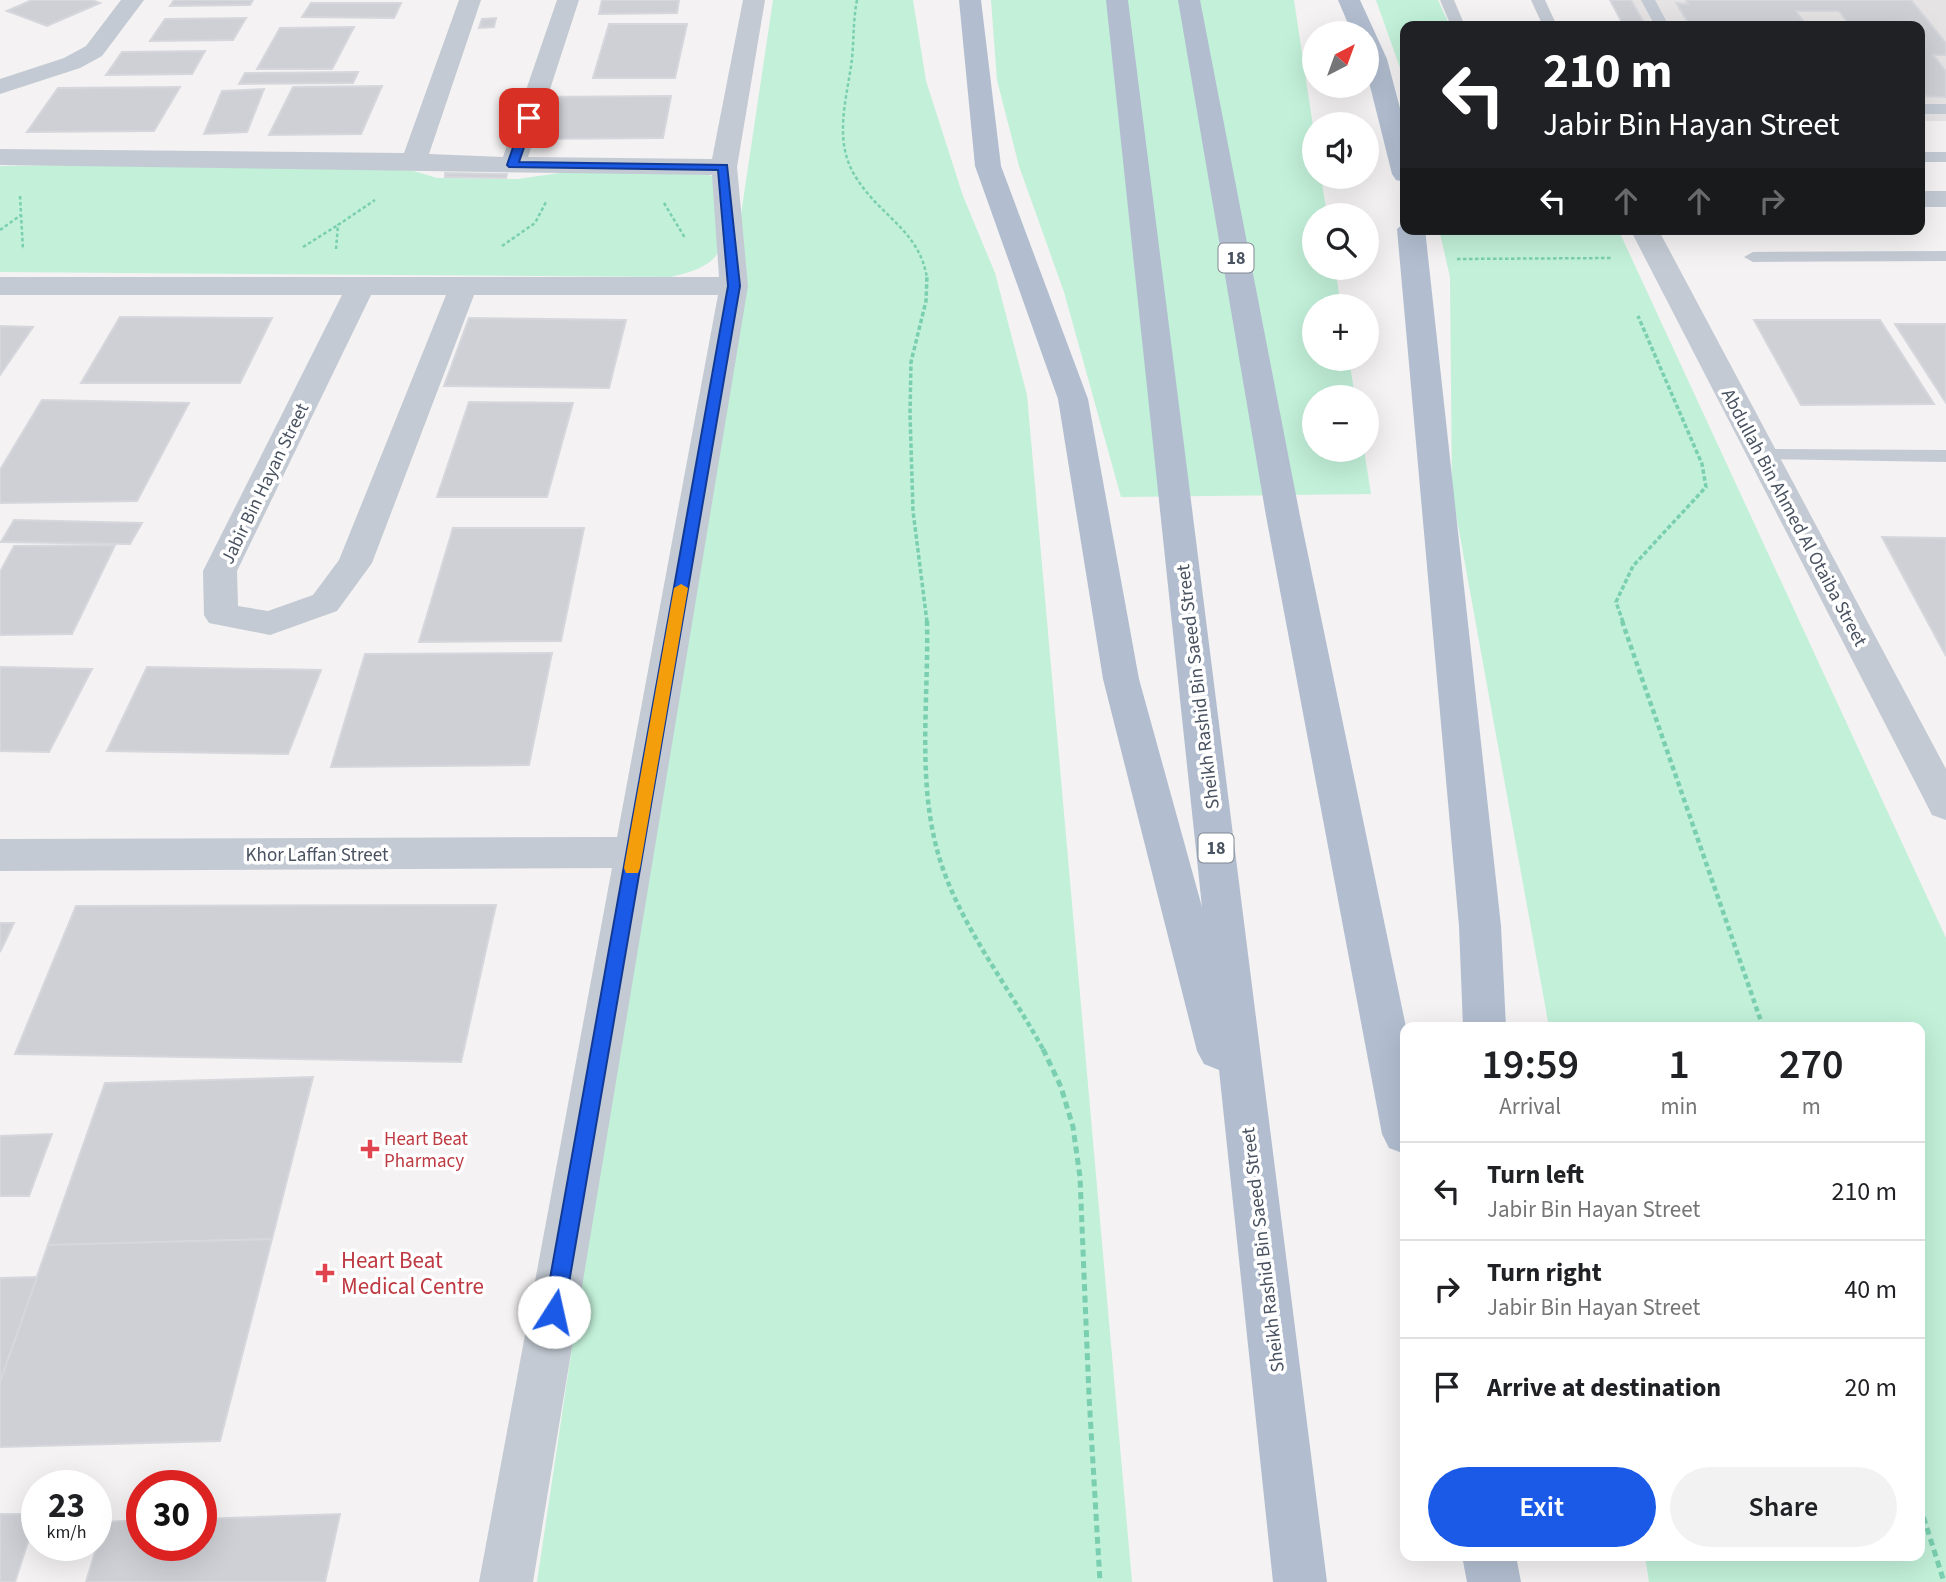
<!DOCTYPE html>
<meta charset="utf-8">
<style>
:root{--surface:#fff;--page:#f2f2f2;--text:#202124;--muted:#757577;--line:#e0e0e0;--accent:#1a5ae6}
body{margin:0;font-family:"Source Sans 3",sans-serif;background:var(--page);color:var(--text);height:100vh;display:flex;flex-direction:column;font-size:26px;white-space:nowrap}
*{box-sizing:border-box;margin:0}
p{font-size:23px;color:var(--muted)}
.icon{flex:none;width:38px;height:38px;fill:none;stroke:currentColor;stroke-width:2;stroke-linecap:round;stroke-linejoin:round}
.map{position:relative;flex:1;overflow:hidden}
.panel{position:absolute;left:1400px;top:1022px;width:525px;height:539px;display:flex;flex-direction:column;background:var(--surface);border-radius:14px;box-shadow:0 7px 28px #0002}
.panel>*{flex:none}
.banner{position:absolute;left:1400px;top:21px;width:525px;height:214px;border-radius:14px;box-shadow:0 7px 28px #0002;background:#202124;color:#fff;overflow:hidden}
.needle{width:46px;rotate:41deg}
.controls{position:absolute;left:1302px;top:21px;display:grid;gap:14px}
.controls a{display:grid;place-items:center;width:77px;height:77px;border-radius:50%;background:var(--surface);box-shadow:0 7px 28px #0002;font-size:35px}
.speed{position:absolute;left:21px;top:1470px;display:flex;gap:14px;font-size:35px;font-weight:700;text-align:center}
.speed>*{display:grid;place-content:center;width:91px;height:91px;border-radius:50%;background:var(--surface);box-shadow:0 7px 28px #0002;line-height:1}
.speed small{font-size:18px;font-weight:400}
.speed .limit{border:10px solid #d22;background:#fff;color:#111}
.pin{position:absolute;display:grid;place-items:center;width:60px;height:60px;color:#fff;margin:-30px;border-radius:14px;box-shadow:0 4px 10px #0006}
.me{position:absolute;width:77px;margin:-38px;rotate:10deg;stroke-linejoin:round;filter:drop-shadow(0 0 5px #0008)}
.turn{display:flex;align-items:center;gap:24px;height:147px;padding:0 28px;font-size:32px}
.turn .icon{width:91px;height:91px;stroke-width:2.5}
.turn b{display:block;font-size:49px;line-height:60px}
.lanes{display:flex;align-items:center;height:66px;padding:0 28px;background:#0003;justify-content:center;gap:35px;direction:ltr}
.lanes .off{opacity:.35}
.eta{display:flex;justify-content:space-evenly;align-items:center;height:119px;text-align:center}
.eta b{font-size:42px;font-weight:600;line-height:49px}
.primary-button{display:flex;gap:14px;margin-top:auto;padding:14px 28px}
.primary-button a{flex:1;height:80px;border-radius:42px;background:var(--accent);color:#fff;font-size:28px;font-weight:600;line-height:80px;text-align:center}
.primary-button a+a{background:var(--page);color:var(--text)}
ul{padding:0;list-style:none}
li{display:flex;align-items:center;gap:21px;height:98px;padding:0 28px;border-top:2px solid var(--line)}
li div{flex:1}
li b{display:block;font-size:26px}
li em{font-style:normal}
.map>svg:first-child{display:block}
.education{fill:#e5e3e4}
.green{fill:#c2f0d9}
.building{fill:#ced0d6;stroke:#d6d7dd;stroke-width:2}
.lines{fill:none;stroke-linecap:round;stroke-linejoin:round}
.path-far3{stroke:#79cfaf;stroke-width:2.5;stroke-dasharray:3.5 2.5;stroke-linecap:butt}
.path-far2{stroke:#79cfaf;stroke-width:3.5;stroke-dasharray:4.5 2.5;stroke-linecap:butt}
.path-far1{stroke:#79cfaf;stroke-width:4.5;stroke-dasharray:5 3.5;stroke-linecap:butt}
.path{stroke:#79cfaf;stroke-width:5;stroke-dasharray:7 4.5;stroke-linecap:butt}
.lane{fill:#c3cad3;fill-rule:evenodd}
.street{fill:#c3cad3;fill-rule:evenodd}
.primary{fill:#b2bed0;fill-rule:evenodd}
.route{fill:#1a5ae6;stroke:#113a96;stroke-width:2}
.slow{fill:#f59e0b}
.health-dot{fill:#e0444e;stroke:#fff;stroke-width:2.5}
.labels{text-anchor:middle;stroke-width:7;stroke-linejoin:round;paint-order:stroke}
.shield{fill:#fff;stroke:#808690;stroke-width:2}
.shield-label{font-size:18px;font-weight:bold;fill:#495260}
.street-label{font-size:19px;fill:#495260;stroke:#fff}
.health-label{font-size:19px;fill:#be3a42;stroke:#fff;text-anchor:start}
.near-health-label{font-size:23px;fill:#be3a42;stroke:#fff;text-anchor:start}
</style>
<div class="map">
<svg width="1946" height="1582" viewBox="0 0 1946 1582">
<rect width="100%" height="100%" fill="#f4f2f2"/>
<!-- education -->
<polygon class="education" points="1610,0 1946,0 1946,121 1920,121 1920,26 1624,26"/>
<!-- green -->
<g class="green">
<polygon points="773,0 913,0 926,81 963,196 995,273 1027,395 1132,1582 537,1582"/>
<polygon points="991,0 1294,0 1314,133 1314,177 1321,177 1327,215 1314,215 1314,268 1335,268 1341,306 1314,306 1314,359 1349,359 1355,397 1314,397 1314,450 1364,450 1371,494 1121,497 1064,292 1019,166 997,80"/>
<polygon points="1376,0 1438,0 1450,26 1405,26 1405,82"/>
<path d="M83,165L407,169L437,178L518,179L581,170L707,174L720,180C722,237 738,263 670,277L0,272V166Z"/>
<polygon points="1439,229 1618,229 1946,938 1946,1582 1649,1582 1645,1556 1920,1556 1920,1027 1549,1027 1452,492 1450,277"/>
</g>
<!-- building -->
<g class="building">
<polygon points="32,0 92,0 100,3 47,26 7,11"/>
<polygon points="174,0 253,0 250,5 170,6"/>
<polygon points="602,0 679,0 677,13 599,14"/>
<polygon points="1610,0 1631,0 1646,26 1624,26"/>
<polygon points="1686,0 1911,0 1946,43 1946,55 1933,55 1946,71 1946,97 1920,96 1920,26 1850,26 1839,11 1796,11 1807,26 1690,26 1676,3 1688,4"/>
<polygon points="311,3 401,3 394,18 302,17"/>
<polygon points="246,18 233,40 150,41 165,19"/>
<polygon points="496,18 494,27 479,28 482,19"/>
<polygon points="609,24 687,24 675,78 593,78"/>
<polygon points="354,27 332,69 257,69 280,28"/>
<polygon points="205,51 192,74 106,75 122,52"/>
<polygon points="358,72 353,83 239,84 245,73"/>
<polygon points="382,86 361,134 269,135 293,87"/>
<polygon points="180,87 154,131 27,132 58,88"/>
<polygon points="264,89 247,132 204,134 222,91"/>
<polygon points="671,96 663,138 528,139 541,97"/>
<polygon points="445,173 507,174 506,178 445,177"/>
<polygon points="120,317 272,318 240,383 81,383"/>
<polygon points="469,318 626,320 609,388 444,386"/>
<polygon points="1754,320 1880,320 1934,404 1801,405"/>
<polygon points="1895,324 1946,324 1946,403"/>
<polygon points="0,326 33,327 0,375"/>
<polygon points="42,400 189,403 137,501 0,503 0,470"/>
<polygon points="469,402 573,403 547,497 437,497"/>
<polygon points="14,520 142,523 130,544 1,542"/>
<polygon points="453,528 584,528 561,641 419,642"/>
<polygon points="1882,537 1946,538 1946,656"/>
<polygon points="115,545 72,634 0,635 0,572 14,546"/>
<polygon points="552,653 529,765 331,767 365,654"/>
<polygon points="0,667 92,669 49,752 0,751"/>
<polygon points="147,667 321,670 288,754 107,751"/>
<polygon points="496,905 461,1062 15,1054 76,906"/>
<polygon points="0,923 14,923 0,952"/>
<polygon points="313,1077 272,1239 48,1245 105,1083"/>
<polygon points="52,1134 29,1196 0,1196 0,1136"/>
<polygon points="272,1239 220,1441 0,1447 0,1382 48,1245"/>
<polygon points="37,1277 0,1382 0,1278"/>
<polygon points="0,1514 37,1514 15,1582 0,1582"/>
<polygon points="340,1514 325,1582 86,1582 104,1522 142,1520 142,1545 201,1545 201,1519"/>
</g>
<g class="lines">
<!-- path-far3 -->
<g class="path-far3">
<path d="M857,0C853,20 854,39 852,59C847,99 832,142 857,179C881,217 919,230 927,278"/>
<polyline points="20,196 23,250"/>
<polyline points="664,203 685,238"/>
<polyline points="0,230 21,215"/>
<polyline points="502,246 535,223 546,202"/>
<polyline points="303,247 338,225"/>
<polyline points="336,249 338,225 375,200"/>
<polyline points="1457,259 1612,258"/>
</g>
<!-- path-far2 -->
<g class="path-far2">
<polyline points="927,622 913,511 910,414 911,362 926,301 927,276"/>
<polyline points="1623,622 1616,602 1633,566 1706,487 1702,464 1638,316"/>
</g>
<!-- path-far1 -->
<g class="path-far1">
<path d="M927,621C929,703 915,790 943,869C966,934 1011,990 1044,1051"/>
<polyline points="1622,621 1763,1027"/>
</g>
<!-- path -->
<g class="path">
<polyline points="1043,1049 1061,1087 1073,1127 1080,1177 1089,1396 1100,1582"/>
<polyline points="1920,1506 1944,1582"/>
</g>
<!-- lane -->
<g class="lane">
<polygon points="1440,0 1454,0 1465,26 1451,26"/>
<polygon points="1531,0 1545,0 1557,26 1543,26"/>
<polygon points="1641,0 1655,0 1669,26 1655,26"/>
<rect x="1920" y="104" width="26" height="10"/>
<rect x="1920" y="152" width="26" height="10"/>
<polygon points="1946,251 1946,261 1753,262 1744,257 1753,252"/>
<polygon points="1763,449 1946,450 1946,462 1756,459 1753,455 1756,451"/>
</g>
<!-- street -->
<g class="street">
<polygon points="121,0 144,0 102,56 80,68 0,94 0,79 64,58 86,46"/>
<path d="M459,0H481L429,154L503,157L557,0H579L528,157L712,159L743,0H765L737,167L748,286L533,1582H479L612,868L0,871V839L617,837L718,295H474L372,563L337,611L270,635L209,623L204,615L203,571L342,295H0V277H719L712,175L0,165V149L404,153ZM371,295H446L339,560L313,595L268,611L238,606L237,571Z"/>
<rect x="1920" y="191" width="26" height="16"/>
<polygon points="1630,229 1658,229 1946,769 1946,820 1932,815 1927,805"/>
</g>
<!-- primary -->
<g class="primary">
<polygon points="959,0 981,0 1001,166 1088,399 1139,679 1202,907 1106,0 1128,0 1327,1582 1273,1582 1219,1070 1204,1064 1197,1051 1103,679 1058,399 975,166"/>
<polygon points="1178,0 1200,0 1300,516 1406,1027 1405,1154 1389,1148 1382,1134 1266,516"/>
<polygon points="1338,0 1360,0 1387,59 1405,127 1405,182 1396,180 1392,174 1367,74 1367,33 1352,33"/>
<polygon points="1405,222 1405,229 1425,229 1501,926 1506,1027 1463,1027 1459,926 1397,229"/>
<polygon points="1462,1556 1516,1556 1521,1582 1467,1582"/>
</g>
</g>
<!-- route -->
<polygon class="route" points="529,115 534,118 519,162 727,165 740,286 564,1312 561,1318 554,1321 547,1318 544,1312 728,286 718,170 509,167 507,165 523,118"/>
<!-- slow -->
<polygon class="slow" points="681,584 688,588 640,868 638,873 626,873 624,868 674,588"/>
<!-- markers -->
<g class="health-dot">
<path d="M366.5 1138.5h7v7h7v7h-7v7h-7v-7h-7v-7h7z"/>
<path d="M321.5 1262.5h7v7h7v7h-7v7h-7v-7h-7v-7h7z"/>
</g>
<g class="labels">
<!-- shield labels -->
<g class="shield">
<rect x="1218.5" y="243.5" width="35" height="29" rx="5"/>
<rect x="1198.5" y="833.5" width="35" height="29" rx="5"/>
</g>
<g class="shield-label">
<text x="1236" y="264">18</text>
<text x="1216" y="854">18</text>
</g>
<!-- street labels -->
<g class="street-label">
<text transform="translate(264 483) rotate(-64)" y="7">Jabir Bin Hayan Street</text>
<text transform="translate(1795 517) rotate(62)" y="7">Abdullah Bin Ahmed Al Otaiba Street</text>
<text transform="translate(1197 687) rotate(-97)" y="7">Sheikh Rashid Bin Saeed Street</text>
<text x="317" y="861">Khor Laffan Street</text>
<text transform="translate(1262 1250) rotate(-97)" y="7">Sheikh Rashid Bin Saeed Street</text>
</g>
<!-- health labels -->
<g class="health-label">
<text x="384" y="1145">Heart Beat<tspan x="384" dy="22">Pharmacy</tspan></text>
</g>
<!-- near-health labels -->
<g class="near-health-label">
<text x="341" y="1268">Heart Beat<tspan x="341" dy="26">Medical Centre</tspan></text>
</g>
</g>
</svg>
<div class="controls">
<a><svg class="needle" viewBox="-14 -14 28 28"><path d="M0-13l5 13h-10z" fill="#e53935"/><path d="M0 13l5-13h-10z" fill="#757577"/></svg></a>
<a><svg class="icon" aria-label="sound" viewBox="0 0 24 24"><path d="M4 9h4l5-4v14l-5-4H4zM17 9q2 3 0 6"/></svg></a>
<a><svg class="icon" aria-label="search" viewBox="0 0 24 24"><circle cx="10" cy="10" r="6"/><path d="M15 15l6 6"/></svg></a>
<a>+</a>
<a>−</a>
</div>
<div class="speed"><div>23<small>km/h</small></div><div class="limit">30</div></div>
<div class="pin" style="left:529px;top:118px;background:#d93025"><svg class="icon" aria-label="arrive" viewBox="0 0 24 24"><path d="M6 21V4h12l-3 4 3 4H6"/></svg></div>
<svg class="me" style="left:554px;top:1312px" viewBox="-20 -20 40 40"><circle r="19" fill="#fff"/><path d="M0-13L10 11 0 6-10 11z" fill="#1a5ae6"/></svg>
<div class="banner">
<div class="turn"><svg class="icon" aria-label="left" viewBox="0 0 24 24"><path d="M17 20v-9H6M10 6l-5 5 5 5"/></svg><div><b>210 m</b>Jabir Bin Hayan Street</div></div>
<div class="lanes"><svg class="icon" aria-label="left" viewBox="0 0 24 24"><path d="M17 20v-9H6M10 6l-5 5 5 5"/></svg><svg class="icon off" aria-label="ahead" viewBox="0 0 24 24"><path d="M12 20V5M6 11l6-6 6 6"/></svg><svg class="icon off" aria-label="ahead" viewBox="0 0 24 24"><path d="M12 20V5M6 11l6-6 6 6"/></svg><svg class="icon off" aria-label="right" viewBox="0 0 24 24"><path d="M7 20v-9h11M14 6l5 5-5 5"/></svg></div>
</div>
<section class="panel">
<div class="eta">
<div><b>19:59</b><p>Arrival</p></div>
<div><b>1</b><p>min</p></div>
<div><b>270</b><p>m</p></div>
</div>
<ul>
<li><svg class="icon" aria-label="left" viewBox="0 0 24 24"><path d="M17 20v-9H6M10 6l-5 5 5 5"/></svg><div><b>Turn left</b><p>Jabir Bin Hayan Street</p></div><em>210 m</em></li>
<li><svg class="icon" aria-label="right" viewBox="0 0 24 24"><path d="M7 20v-9h11M14 6l5 5-5 5"/></svg><div><b>Turn right</b><p>Jabir Bin Hayan Street</p></div><em>40 m</em></li>
<li><svg class="icon" aria-label="arrive" viewBox="0 0 24 24"><path d="M6 21V4h12l-3 4 3 4H6"/></svg><div><b>Arrive at destination</b></div><em>20 m</em></li>
</ul>
<div class="primary-button"><a>Exit</a><a>Share</a></div>
</section>
</div>
